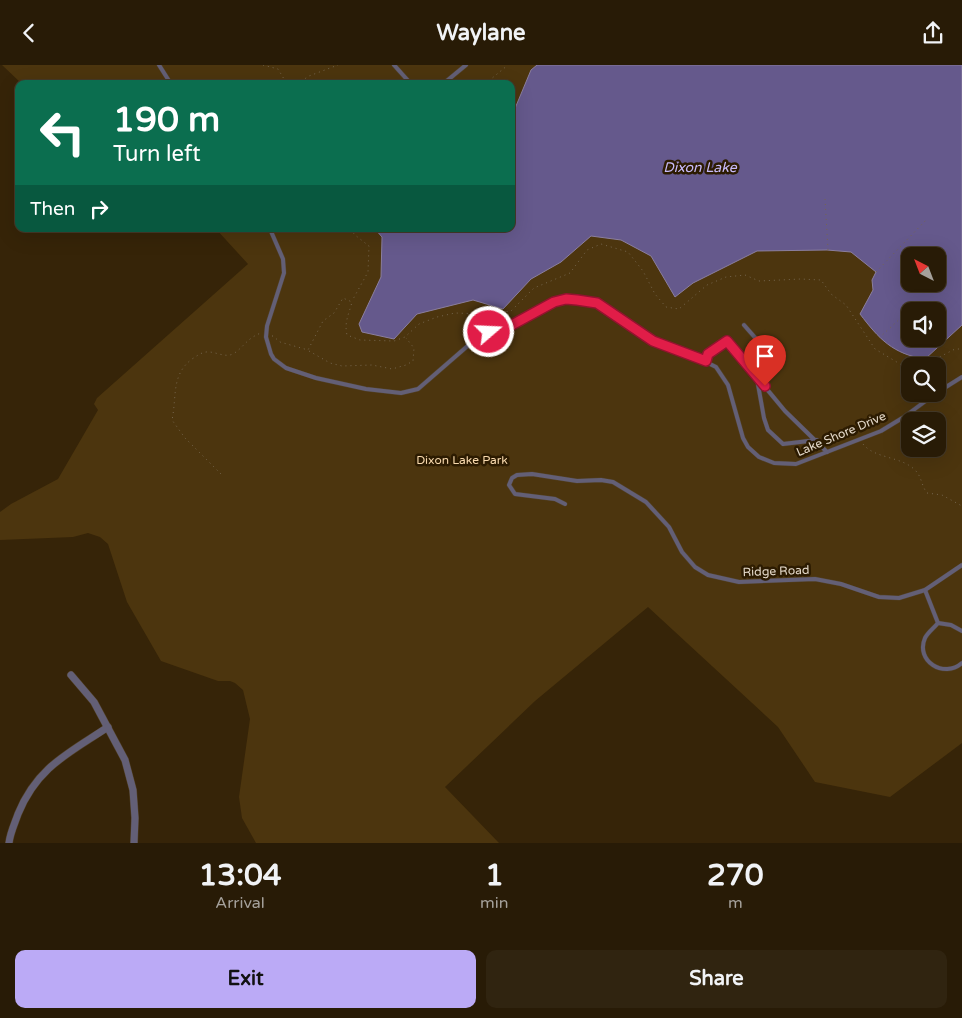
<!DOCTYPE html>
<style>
:root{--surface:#281b06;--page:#302410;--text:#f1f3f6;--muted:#a5a19b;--line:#443928;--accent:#bbaaf6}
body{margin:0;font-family:"Varela Round",sans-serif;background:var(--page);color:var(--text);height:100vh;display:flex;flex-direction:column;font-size:19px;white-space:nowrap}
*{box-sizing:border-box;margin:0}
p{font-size:16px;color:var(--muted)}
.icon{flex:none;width:28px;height:28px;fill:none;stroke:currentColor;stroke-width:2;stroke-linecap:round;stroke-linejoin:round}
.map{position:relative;height:778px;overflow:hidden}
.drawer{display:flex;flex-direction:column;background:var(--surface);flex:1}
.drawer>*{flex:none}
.guide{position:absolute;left:15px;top:15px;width:500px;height:152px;border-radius:10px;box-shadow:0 5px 20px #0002,0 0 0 1px var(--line);background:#0b6e4f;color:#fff;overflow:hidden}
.needle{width:32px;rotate:318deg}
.tools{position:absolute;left:901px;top:182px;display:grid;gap:10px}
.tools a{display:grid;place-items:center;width:45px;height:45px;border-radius:10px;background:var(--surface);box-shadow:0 5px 20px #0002,0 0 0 1px var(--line);font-size:25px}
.pin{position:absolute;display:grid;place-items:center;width:42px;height:42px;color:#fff;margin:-51px -21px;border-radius:50% 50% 50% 0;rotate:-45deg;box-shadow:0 0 5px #0007}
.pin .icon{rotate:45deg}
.me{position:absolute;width:55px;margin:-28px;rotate:71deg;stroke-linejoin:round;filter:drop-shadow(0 0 4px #0008)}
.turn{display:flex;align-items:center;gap:18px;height:105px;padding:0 15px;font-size:22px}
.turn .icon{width:65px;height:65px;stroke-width:2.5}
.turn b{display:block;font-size:35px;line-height:42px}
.then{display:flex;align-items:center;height:48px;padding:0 15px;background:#0003;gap:10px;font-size:19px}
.eta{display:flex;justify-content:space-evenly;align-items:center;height:85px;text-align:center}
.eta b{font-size:30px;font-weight:700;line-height:35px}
.cta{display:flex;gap:10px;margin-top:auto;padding:10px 15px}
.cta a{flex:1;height:58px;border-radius:10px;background:var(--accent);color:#111;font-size:20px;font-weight:700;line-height:58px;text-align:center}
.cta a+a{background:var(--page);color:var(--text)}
header{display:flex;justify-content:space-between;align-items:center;height:65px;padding:0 15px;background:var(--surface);font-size:22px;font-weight:700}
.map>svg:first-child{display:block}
.green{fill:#4c350e;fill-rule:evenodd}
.water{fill:#65598c;stroke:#8b7f9e;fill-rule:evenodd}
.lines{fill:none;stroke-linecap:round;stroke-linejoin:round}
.service-casing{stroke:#524127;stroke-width:5}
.minor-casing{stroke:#524127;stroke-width:8}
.path{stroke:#76664e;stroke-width:1;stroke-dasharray:1 4;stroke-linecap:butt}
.service{stroke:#635f76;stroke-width:4}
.minor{stroke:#635f76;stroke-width:7}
.route-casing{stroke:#92132f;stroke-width:12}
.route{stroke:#e11d48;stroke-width:9}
.labels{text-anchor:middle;stroke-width:5;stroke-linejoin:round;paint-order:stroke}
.street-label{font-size:12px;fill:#e4d9c9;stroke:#2c1b01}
.park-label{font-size:12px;fill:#f8d9ad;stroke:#2c1b01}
.water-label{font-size:14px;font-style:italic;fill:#c8bbfa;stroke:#2c1b01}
</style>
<header><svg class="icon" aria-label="back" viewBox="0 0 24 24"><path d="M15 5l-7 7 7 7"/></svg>Waylane<svg class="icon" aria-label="share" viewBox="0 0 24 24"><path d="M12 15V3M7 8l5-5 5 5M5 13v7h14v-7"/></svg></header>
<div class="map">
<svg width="962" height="778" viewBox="0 0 962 778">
<rect width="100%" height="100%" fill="#362408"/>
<!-- green -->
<path class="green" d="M2,0H962V678L890,732L815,717L778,662L648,542L535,636L445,722L499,778H256L242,753L239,732L250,654L243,625L235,618L230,616H218L161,596L127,537L108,479L100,472L88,468L73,472L0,475V447L11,439L58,414L98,345L94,339L97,333L248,199L216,164H511V19H22ZM910,191H938V219H910ZM910,246H938V274H910ZM910,301H938V329H910ZM910,356H938V384H910Z"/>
<!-- water -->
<path class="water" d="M537,0H962V260L925,294C893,289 879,274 860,249L873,225L872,215L876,207L851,187L827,185L757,186L693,218L675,232L651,191L621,175L591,171L561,197L531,214L503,244L473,235L417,249L394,274L362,267L359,259L381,212L382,172L375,164H511V53L531,5ZM910,191H938V219H910ZM910,246H938V274H910Z"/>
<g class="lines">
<defs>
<g id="service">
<polyline points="159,0 171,19"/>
<polyline points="394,0 411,19"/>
<polyline points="443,19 466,0"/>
<polyline points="270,164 283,194 284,208 267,261 266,272 271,289 274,294 286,303 316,313 366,324 401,328 418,324 471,278 489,267 508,262 554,237 566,234 577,235 597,238 653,276 702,295 716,302 728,320 743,373 748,382 759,392 774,398 796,399 881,366 904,352 935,329"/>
<polyline points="744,260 765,284 747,300"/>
<polyline points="706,297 707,289 727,276 785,346 827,387"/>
<polyline points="757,314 764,353 768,365 783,379 817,375"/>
<polyline points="938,327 962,312"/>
<polyline points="565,439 555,434 515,429 509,420 512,413 517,410 532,409 577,416 601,415 613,417 646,437 669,462 682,487 695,502 708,510 739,517 815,514 841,519 879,532 899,533 925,525 962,500"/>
<polyline points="925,525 938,558"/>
<path d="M962,566L951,560L938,558C934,563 928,567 925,573C915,596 944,614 962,598"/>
</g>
<g id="minor">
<polyline points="71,610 94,637 125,695 133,725 135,753 134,778"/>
<path d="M9,778C10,768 15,758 18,749C37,702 69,688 108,662"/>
</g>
</defs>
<!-- service casing -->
<use href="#service" class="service-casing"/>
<!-- minor casing -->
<use href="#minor" class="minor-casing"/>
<!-- path -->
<g class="path">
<polyline points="263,0 278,4 287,19"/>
<polyline points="297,19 309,11 338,0"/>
<path d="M357,19C368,12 380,15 393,16L395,19"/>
<polyline points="485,19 508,0"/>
<polyline points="825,134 828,185"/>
<polyline points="350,164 355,170 369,181 368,207 352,236"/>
<polyline points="876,207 927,154"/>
<path d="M272,271H273L280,277L308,285L323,256L334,248L343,233L352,237C349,249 344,257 347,270L360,275L394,276L405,272L419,259L437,252L455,248L485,249L511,246L534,223L570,208L587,185L601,179L628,187L643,206L655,229L666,242L679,244L707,220L726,212L745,210L759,216L801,214L821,215L831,229L846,240L875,284L910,305"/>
<polyline points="879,273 904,250"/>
<polyline points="309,286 330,298 342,301 372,300 392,304 406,300 413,296 414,283 406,273"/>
<polyline points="922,301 955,284 962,284"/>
<path d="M863,379C875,394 901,391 915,405C922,412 921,420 927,428L942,430L962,441"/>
<path d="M221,409L185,373L172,355C177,331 171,310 192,294C197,291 200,288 206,287C215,286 224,293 233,289C243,283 247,273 261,268"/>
</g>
<!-- service -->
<use href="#service" class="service"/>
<!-- minor -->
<use href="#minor" class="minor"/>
</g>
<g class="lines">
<defs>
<polyline id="route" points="489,267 508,262 554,237 566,234 577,235 597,238 653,276 706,296 708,289 727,276 765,321"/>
</defs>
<!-- route casing -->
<use href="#route" class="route-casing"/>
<!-- route -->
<use href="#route" class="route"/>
</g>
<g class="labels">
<!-- street labels -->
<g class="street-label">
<text transform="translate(841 369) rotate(-23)" y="4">Lake Shore Drive</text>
<text transform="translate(776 506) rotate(-2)" y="4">Ridge Road</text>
</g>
<!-- park labels -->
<g class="park-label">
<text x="462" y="399">Dixon Lake Park</text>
</g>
<!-- water labels -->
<g class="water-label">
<text x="700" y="107">Dixon Lake</text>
</g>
</g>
</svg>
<div class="tools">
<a><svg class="needle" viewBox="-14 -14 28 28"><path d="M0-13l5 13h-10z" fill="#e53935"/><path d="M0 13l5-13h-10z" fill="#a5a19b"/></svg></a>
<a><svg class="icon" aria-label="sound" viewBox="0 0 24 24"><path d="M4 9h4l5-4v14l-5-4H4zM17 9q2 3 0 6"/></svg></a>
<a><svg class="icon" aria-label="search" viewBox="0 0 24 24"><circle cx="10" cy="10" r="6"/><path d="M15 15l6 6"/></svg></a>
<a><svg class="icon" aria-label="layers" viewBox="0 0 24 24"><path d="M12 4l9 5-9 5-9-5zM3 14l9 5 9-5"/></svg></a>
</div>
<div class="pin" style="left:765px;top:321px;background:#d93025"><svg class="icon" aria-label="arrive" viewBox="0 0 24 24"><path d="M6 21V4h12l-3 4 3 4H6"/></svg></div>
<svg class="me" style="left:489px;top:267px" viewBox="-20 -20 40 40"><circle r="17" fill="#e11d48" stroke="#fff" stroke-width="3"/><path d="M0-11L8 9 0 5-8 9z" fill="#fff"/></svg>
<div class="guide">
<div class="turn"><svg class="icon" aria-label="left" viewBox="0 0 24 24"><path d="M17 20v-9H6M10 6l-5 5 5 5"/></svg><div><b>190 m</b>Turn left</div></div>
<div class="then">Then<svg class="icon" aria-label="right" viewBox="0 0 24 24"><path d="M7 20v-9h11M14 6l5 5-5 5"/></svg></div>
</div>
</div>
<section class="drawer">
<div class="eta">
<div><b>13:04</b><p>Arrival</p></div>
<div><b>1</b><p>min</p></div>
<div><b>270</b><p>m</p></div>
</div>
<div class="cta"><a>Exit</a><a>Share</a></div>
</section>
